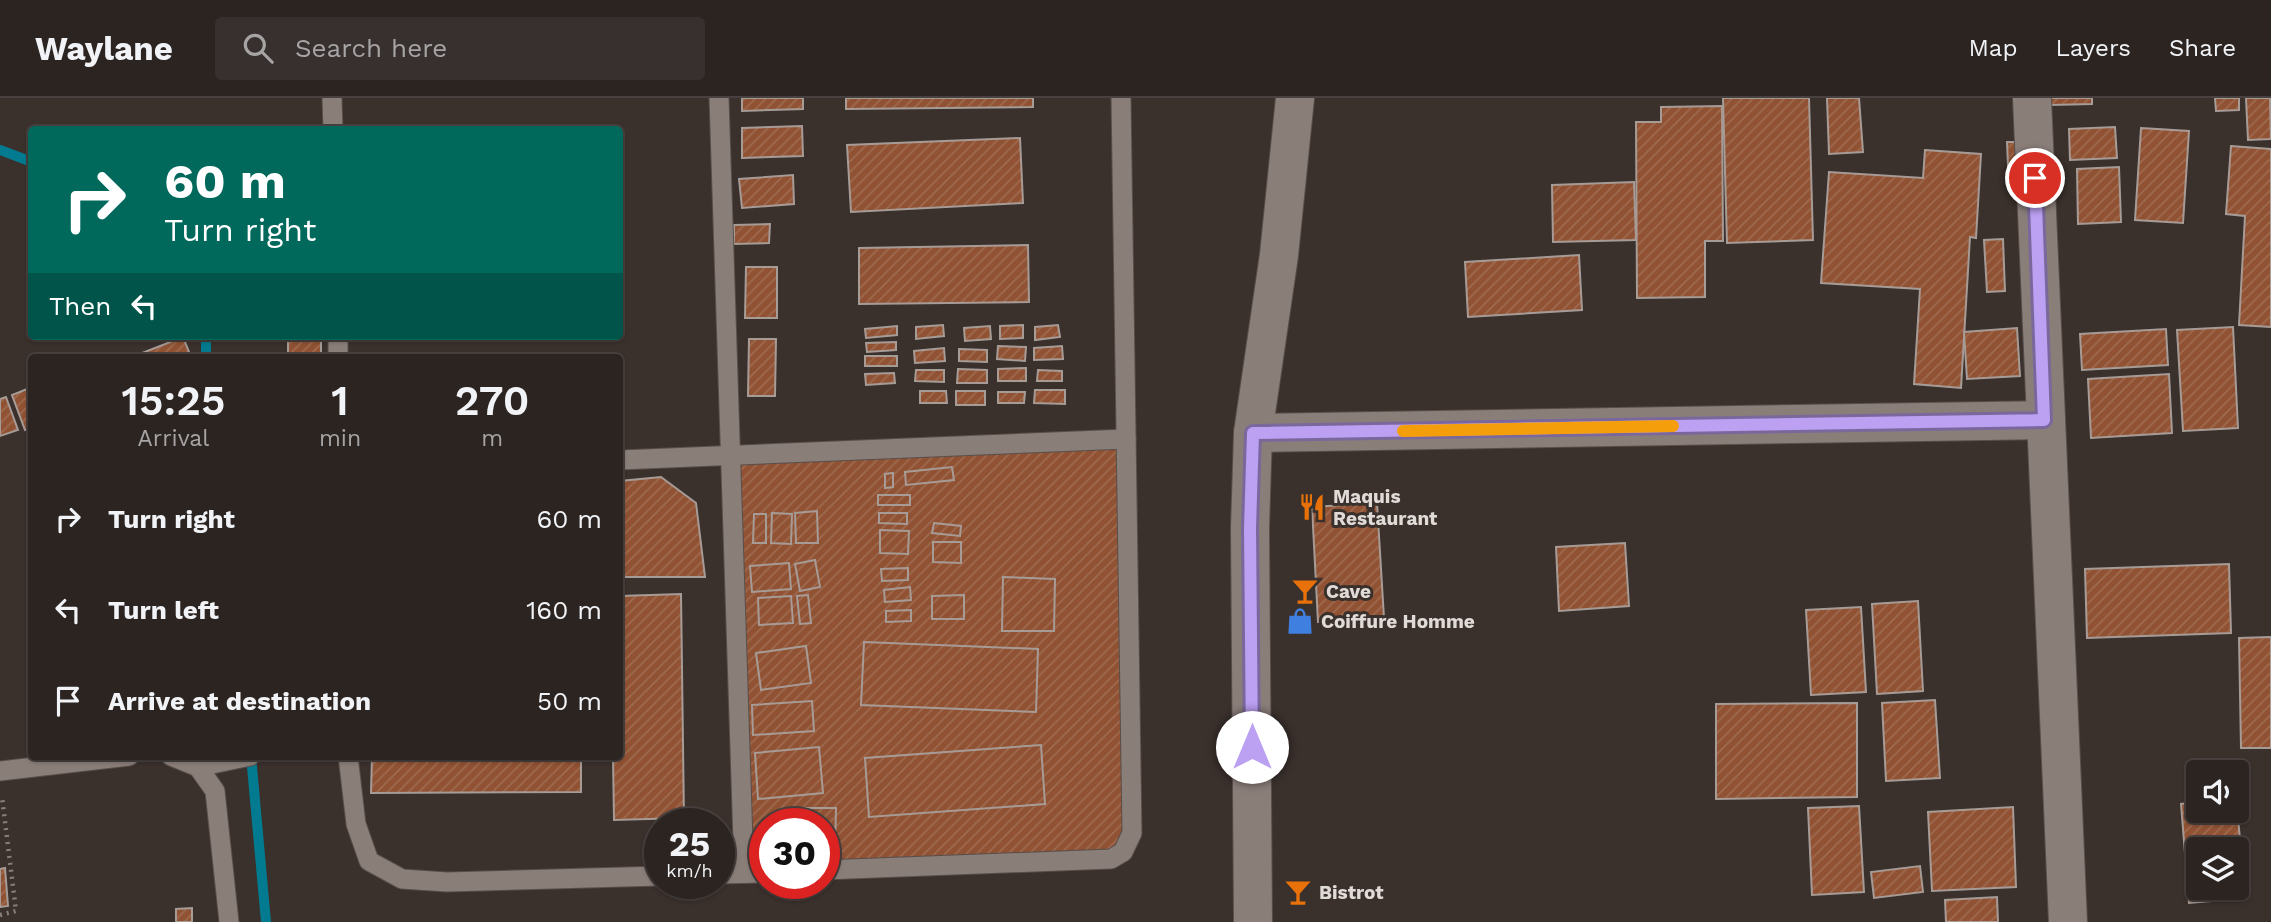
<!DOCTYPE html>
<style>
:root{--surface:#2c2421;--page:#38302e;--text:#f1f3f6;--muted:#a6a4a5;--line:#48413f}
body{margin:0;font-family:"Work Sans",sans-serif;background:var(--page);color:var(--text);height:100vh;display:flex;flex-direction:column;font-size:26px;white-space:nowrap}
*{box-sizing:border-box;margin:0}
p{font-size:23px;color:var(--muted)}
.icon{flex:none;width:38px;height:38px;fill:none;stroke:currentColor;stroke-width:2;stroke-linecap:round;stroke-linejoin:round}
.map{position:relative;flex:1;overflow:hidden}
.side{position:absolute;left:28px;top:256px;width:595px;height:406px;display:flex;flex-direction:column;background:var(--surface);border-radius:7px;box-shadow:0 2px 5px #0004,0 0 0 2px var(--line)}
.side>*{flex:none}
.guide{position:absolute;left:28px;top:28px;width:595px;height:214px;border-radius:7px;box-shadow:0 2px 5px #0004,0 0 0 2px var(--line);background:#00695c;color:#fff;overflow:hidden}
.tools{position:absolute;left:2186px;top:662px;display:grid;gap:14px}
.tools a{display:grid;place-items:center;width:63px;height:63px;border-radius:7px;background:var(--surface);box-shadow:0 2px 5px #0004,0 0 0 2px var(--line);font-size:35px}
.speed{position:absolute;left:644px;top:710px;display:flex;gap:14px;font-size:35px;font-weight:700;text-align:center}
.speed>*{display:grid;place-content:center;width:91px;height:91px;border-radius:50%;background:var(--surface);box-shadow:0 2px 5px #0004,0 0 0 2px var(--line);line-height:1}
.speed small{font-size:18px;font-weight:400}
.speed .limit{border:10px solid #d22;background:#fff;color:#111}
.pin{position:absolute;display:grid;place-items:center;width:60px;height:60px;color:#fff;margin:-30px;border:4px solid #fff;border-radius:50%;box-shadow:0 2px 7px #0007}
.me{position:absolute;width:77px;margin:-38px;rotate:0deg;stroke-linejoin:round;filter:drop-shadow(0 0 5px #0008)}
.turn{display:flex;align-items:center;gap:24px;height:147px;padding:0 21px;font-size:32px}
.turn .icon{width:91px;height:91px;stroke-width:2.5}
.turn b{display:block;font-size:49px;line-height:60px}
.then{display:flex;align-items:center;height:66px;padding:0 21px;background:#0003;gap:14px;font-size:26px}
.eta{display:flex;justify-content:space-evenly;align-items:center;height:119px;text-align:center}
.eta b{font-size:42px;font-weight:600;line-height:49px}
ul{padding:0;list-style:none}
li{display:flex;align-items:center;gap:21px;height:91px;padding:0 21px}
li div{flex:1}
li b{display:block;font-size:26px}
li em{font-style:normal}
header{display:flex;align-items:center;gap:42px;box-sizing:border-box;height:98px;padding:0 35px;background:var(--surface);border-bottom:2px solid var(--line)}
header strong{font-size:33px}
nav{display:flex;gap:38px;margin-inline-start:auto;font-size:24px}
.search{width:490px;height:63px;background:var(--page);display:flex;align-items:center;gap:18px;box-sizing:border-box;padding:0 24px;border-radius:7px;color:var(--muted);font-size:26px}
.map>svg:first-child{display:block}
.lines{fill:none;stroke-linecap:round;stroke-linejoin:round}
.stream{stroke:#027b90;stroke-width:10}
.building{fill:url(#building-hatch);stroke:#a79b96;stroke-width:2;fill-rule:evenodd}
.lane-casing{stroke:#574f4b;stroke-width:21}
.street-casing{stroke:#574f4b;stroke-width:40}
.path{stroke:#877f7c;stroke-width:4.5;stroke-dasharray:2 5;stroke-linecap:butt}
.lane{stroke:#8a7e79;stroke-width:19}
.street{stroke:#8a7e79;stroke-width:38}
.route-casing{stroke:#7a689d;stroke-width:18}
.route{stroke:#bca0f2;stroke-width:12}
.slow{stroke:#f59e0b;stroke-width:12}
.labels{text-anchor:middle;stroke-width:6;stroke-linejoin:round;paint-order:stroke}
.poi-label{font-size:19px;font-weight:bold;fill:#e1dbd8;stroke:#3a302c;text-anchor:start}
</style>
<header>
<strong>Waylane</strong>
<div class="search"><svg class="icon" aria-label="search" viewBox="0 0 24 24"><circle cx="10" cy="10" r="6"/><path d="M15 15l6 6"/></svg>Search here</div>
<nav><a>Map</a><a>Layers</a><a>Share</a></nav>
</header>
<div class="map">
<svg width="2271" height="824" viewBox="0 0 2271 824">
<defs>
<pattern id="building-hatch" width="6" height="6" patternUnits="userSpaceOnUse" patternTransform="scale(1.75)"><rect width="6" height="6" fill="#905233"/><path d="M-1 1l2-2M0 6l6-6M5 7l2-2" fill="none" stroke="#9f6a50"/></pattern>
</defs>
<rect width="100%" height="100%" fill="#3a302c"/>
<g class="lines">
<!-- stream -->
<g class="stream">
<polyline points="0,52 32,64"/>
<polyline points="206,238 206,259"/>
<polyline points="251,658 266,824"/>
</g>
</g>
<!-- building -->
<g class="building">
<polygon points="742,0 803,0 803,11 742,13"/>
<polygon points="846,0 1033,0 1033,9 846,11"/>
<polygon points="1723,0 1809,0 1813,142 1727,145"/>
<polygon points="1827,0 1859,0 1863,54 1829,56"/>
<polygon points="2051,0 2092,0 2092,6 2051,7"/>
<polygon points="2215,0 2239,0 2239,12 2216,13"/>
<polygon points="2246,0 2270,0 2271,41 2248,42"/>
<polygon points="1722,8 1723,143 1705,143 1705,199 1637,200 1636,24 1661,24 1661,9"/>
<polygon points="802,28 803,58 742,60 742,30"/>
<polygon points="2115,29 2117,60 2070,62 2069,31"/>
<polygon points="2141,30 2189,33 2183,125 2135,122"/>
<polygon points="1020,40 1023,105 851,114 847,47"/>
<polygon points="2007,44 2025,44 2026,90 2009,91"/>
<polygon points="2231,48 2271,51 2271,229 2239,227 2245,118 2226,116"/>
<polygon points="1925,52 1981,56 1976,140 1970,139 1961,290 1914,286 1920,191 1821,185 1829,74 1923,80"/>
<polygon points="2119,69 2121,124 2078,126 2077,71"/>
<polygon points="793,77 794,106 742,110 739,81"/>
<polygon points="1634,84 1636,142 1553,144 1552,87"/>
<polygon points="770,126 769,145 734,146 734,127"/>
<polygon points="2003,141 2005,193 1987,194 1984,142"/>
<polygon points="1028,147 1029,204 859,206 859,150"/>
<polygon points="1579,157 1582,212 1468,219 1465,164"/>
<polygon points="746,169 777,169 777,220 745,220"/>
<polygon points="943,227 944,238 916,241 916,229"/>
<polygon points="1023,227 1023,240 1000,241 1000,228"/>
<polygon points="1058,227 1060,239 1035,242 1035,229"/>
<polygon points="897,228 897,237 866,240 865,231"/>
<polygon points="990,228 991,241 965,243 964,230"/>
<polygon points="2233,229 2238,330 2183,333 2177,232"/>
<polygon points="2017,230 2020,278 1967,281 1964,234"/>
<polygon points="2166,231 2168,267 2082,272 2080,236"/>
<rect x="288" y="238" width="33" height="21"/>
<polygon points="183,239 191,259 132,259"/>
<polygon points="749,241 776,241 775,298 748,298"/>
<polygon points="896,244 896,252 867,254 866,245"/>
<polygon points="998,248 1026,249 1025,263 997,261"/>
<polygon points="1062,248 1063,261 1034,262 1034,250"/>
<polygon points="944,250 945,263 915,265 914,253"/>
<polygon points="959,251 987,252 987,264 959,263"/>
<rect x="865" y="258" width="32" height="10"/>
<polygon points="1026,270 1026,283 998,283 998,271"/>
<polygon points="958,271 987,272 987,285 957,285"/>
<polygon points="916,272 944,272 944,284 915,283"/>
<polygon points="1038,272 1062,273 1062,283 1037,283"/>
<polygon points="894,275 895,285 866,287 865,276"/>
<polygon points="2169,276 2172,335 2091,340 2088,281"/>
<polygon points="32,289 32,330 25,332 12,297"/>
<polygon points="1035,292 1065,292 1065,306 1034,305"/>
<polygon points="920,293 946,293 947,305 920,305"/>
<rect x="956" y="293" width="29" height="14"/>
<polygon points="998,294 1025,294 1024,305 998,305"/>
<polygon points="6,299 18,332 0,338 0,301"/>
<polygon points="1126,341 1123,754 824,771 824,726 765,726 765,774 744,775 730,356"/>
<polygon points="952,369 954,382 906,387 905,374"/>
<polygon points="893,375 893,389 885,390 885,376"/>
<polygon points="661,379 696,405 705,479 620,479 620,383"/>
<rect x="878" y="397" width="32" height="10"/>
<polygon points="1377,405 1384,520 1318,524 1312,409"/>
<polygon points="817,413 818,445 796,445 795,415"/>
<polygon points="772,415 792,416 791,446 771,445"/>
<polygon points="879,415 907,415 907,426 879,425"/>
<polygon points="754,416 766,416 766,445 753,445"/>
<polygon points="934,425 961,428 960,438 932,435"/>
<polygon points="880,432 909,433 908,456 880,455"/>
<polygon points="933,444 961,444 961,465 933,464"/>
<polygon points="1625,445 1629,508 1559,513 1556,449"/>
<polygon points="815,462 820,489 800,493 795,466"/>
<polygon points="789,465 791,491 752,494 750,468"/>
<polygon points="2229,466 2231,535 2087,540 2085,471"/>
<polygon points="908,470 908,482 882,483 881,471"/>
<polygon points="1003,479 1055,481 1054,533 1002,533"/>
<polygon points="910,489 911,502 885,504 884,492"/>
<polygon points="681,496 684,720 614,722 613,658 620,658 620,498"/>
<polygon points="808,497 811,525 800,526 797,498"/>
<polygon points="964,497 964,521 932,521 932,498"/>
<polygon points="791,498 793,525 759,527 758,500"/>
<polygon points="1918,503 1923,593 1877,596 1872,506"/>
<polygon points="1861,509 1866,594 1811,597 1806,512"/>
<polygon points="911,512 911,523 886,524 886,513"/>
<polygon points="2271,539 2271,650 2241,650 2239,540"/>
<polygon points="864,544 1038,551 1036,614 861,607"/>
<polygon points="806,548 811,585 761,592 756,555"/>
<polygon points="1935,602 1940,680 1886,683 1882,605"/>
<polygon points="812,603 814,633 753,637 752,607"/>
<polygon points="1857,605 1857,699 1716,701 1716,606"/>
<polygon points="1041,647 1045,706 869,719 865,660"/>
<polygon points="819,649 823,695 758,701 755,655"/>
<polygon points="372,658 581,658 581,694 371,695"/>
<path d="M2236,701L2246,800L2189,805L2181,706L2198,704V712H2236ZM2198,751H2236V789H2198Z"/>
<polygon points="1859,708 1864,794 1812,797 1808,710"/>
<polygon points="2013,709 2016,789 1932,793 1928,714"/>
<polygon points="797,710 836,710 835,750 824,750 824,726 797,726"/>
<polygon points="1920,768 1923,794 1874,800 1871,774"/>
<polygon points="5,770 8,808 0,809 0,771"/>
<polygon points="1997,799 1998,824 1946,824 1945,802"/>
<polygon points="192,810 192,824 176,824 176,811"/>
</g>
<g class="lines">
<defs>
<g id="lane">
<polyline points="332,0 333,32"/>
<polyline points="719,0 744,775"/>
<polyline points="338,238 338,259"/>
<polyline points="620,362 1126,341"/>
<polyline points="171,658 198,669 215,693 229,824"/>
<polyline points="348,658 356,726 369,763 402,781 447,784 660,778"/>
<polyline points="198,669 250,658"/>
<polyline points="0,673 129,658"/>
<polyline points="824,772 1111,761 1123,754 1132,735 1121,0"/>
<polyline points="719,776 765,775"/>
</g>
<g id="street">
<polyline points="2032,0 2068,824"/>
<polyline points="1253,335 2044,322"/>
<polyline points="1253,824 1250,430 1253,335 1279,157 1295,0"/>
</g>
</defs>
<!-- lane casing -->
<use href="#lane" class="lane-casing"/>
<!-- street casing -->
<use href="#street" class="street-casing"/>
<!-- path -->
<polyline class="path" points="0,817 16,813 2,699"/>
<!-- lane -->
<use href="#lane" class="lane"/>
<!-- street -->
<use href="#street" class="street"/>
</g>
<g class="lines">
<defs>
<polyline id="route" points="1252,649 1250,430 1253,335 2044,322 2035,80"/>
</defs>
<!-- route casing -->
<use href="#route" class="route-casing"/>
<!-- route -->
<use href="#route" class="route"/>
<!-- slow -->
<polyline class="slow" points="1403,333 1673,328"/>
</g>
<!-- icons -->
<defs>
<symbol id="restaurant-bare" viewBox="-9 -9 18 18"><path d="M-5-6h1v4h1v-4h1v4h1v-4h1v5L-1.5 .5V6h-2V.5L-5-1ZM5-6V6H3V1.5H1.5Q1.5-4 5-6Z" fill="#e8710a" stroke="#3a302c" stroke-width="2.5" paint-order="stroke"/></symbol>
<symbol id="bar-bare" viewBox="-9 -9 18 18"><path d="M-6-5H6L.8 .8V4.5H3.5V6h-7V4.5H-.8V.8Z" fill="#e8710a" stroke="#3a302c" stroke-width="2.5" paint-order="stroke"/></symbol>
<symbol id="shop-bare" viewBox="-9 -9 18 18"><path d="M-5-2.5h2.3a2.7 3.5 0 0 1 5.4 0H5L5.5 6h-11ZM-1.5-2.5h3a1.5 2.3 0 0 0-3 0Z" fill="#3f7fe0" stroke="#3a302c" stroke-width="2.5" paint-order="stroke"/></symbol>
</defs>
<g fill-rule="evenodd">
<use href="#restaurant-bare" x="1293" y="390" width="38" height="38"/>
<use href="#bar-bare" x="1286" y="474" width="38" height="38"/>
<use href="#shop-bare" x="1281" y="504" width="38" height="38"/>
<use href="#bar-bare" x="1279" y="775" width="38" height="38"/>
</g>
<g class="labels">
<!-- poi labels -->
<g class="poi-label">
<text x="1333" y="405">Maquis<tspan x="1333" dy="22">Restaurant</tspan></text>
<text x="1326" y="500">Cave</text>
<text x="1321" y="530">Coiffure Homme</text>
<text x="1319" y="801">Bistrot</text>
</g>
</g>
</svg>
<div class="tools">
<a><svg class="icon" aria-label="sound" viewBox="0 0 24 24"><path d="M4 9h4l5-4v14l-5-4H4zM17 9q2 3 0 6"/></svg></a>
<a><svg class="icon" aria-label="layers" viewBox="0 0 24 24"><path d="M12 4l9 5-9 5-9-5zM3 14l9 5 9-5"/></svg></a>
</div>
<div class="speed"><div>25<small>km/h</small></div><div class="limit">30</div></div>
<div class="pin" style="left:2035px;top:80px;background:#d93025"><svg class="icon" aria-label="arrive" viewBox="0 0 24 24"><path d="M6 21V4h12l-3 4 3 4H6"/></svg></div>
<svg class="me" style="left:1252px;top:649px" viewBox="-20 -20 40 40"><circle r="19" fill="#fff"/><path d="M0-13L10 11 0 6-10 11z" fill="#bca0f2"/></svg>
<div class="guide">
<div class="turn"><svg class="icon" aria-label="right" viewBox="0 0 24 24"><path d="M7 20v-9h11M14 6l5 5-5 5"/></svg><div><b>60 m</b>Turn right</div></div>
<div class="then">Then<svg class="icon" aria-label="left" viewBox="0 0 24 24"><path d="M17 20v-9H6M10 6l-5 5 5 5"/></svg></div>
</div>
<section class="side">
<div class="eta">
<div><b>15:25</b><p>Arrival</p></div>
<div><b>1</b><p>min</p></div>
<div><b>270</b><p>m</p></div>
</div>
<ul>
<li><svg class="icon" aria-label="right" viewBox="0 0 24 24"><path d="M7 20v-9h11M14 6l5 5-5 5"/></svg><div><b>Turn right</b></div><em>60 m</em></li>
<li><svg class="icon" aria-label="left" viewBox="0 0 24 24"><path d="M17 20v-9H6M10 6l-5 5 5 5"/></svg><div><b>Turn left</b></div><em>160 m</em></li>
<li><svg class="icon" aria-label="arrive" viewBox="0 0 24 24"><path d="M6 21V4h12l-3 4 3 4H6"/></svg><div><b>Arrive at destination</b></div><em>50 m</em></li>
</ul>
</section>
</div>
